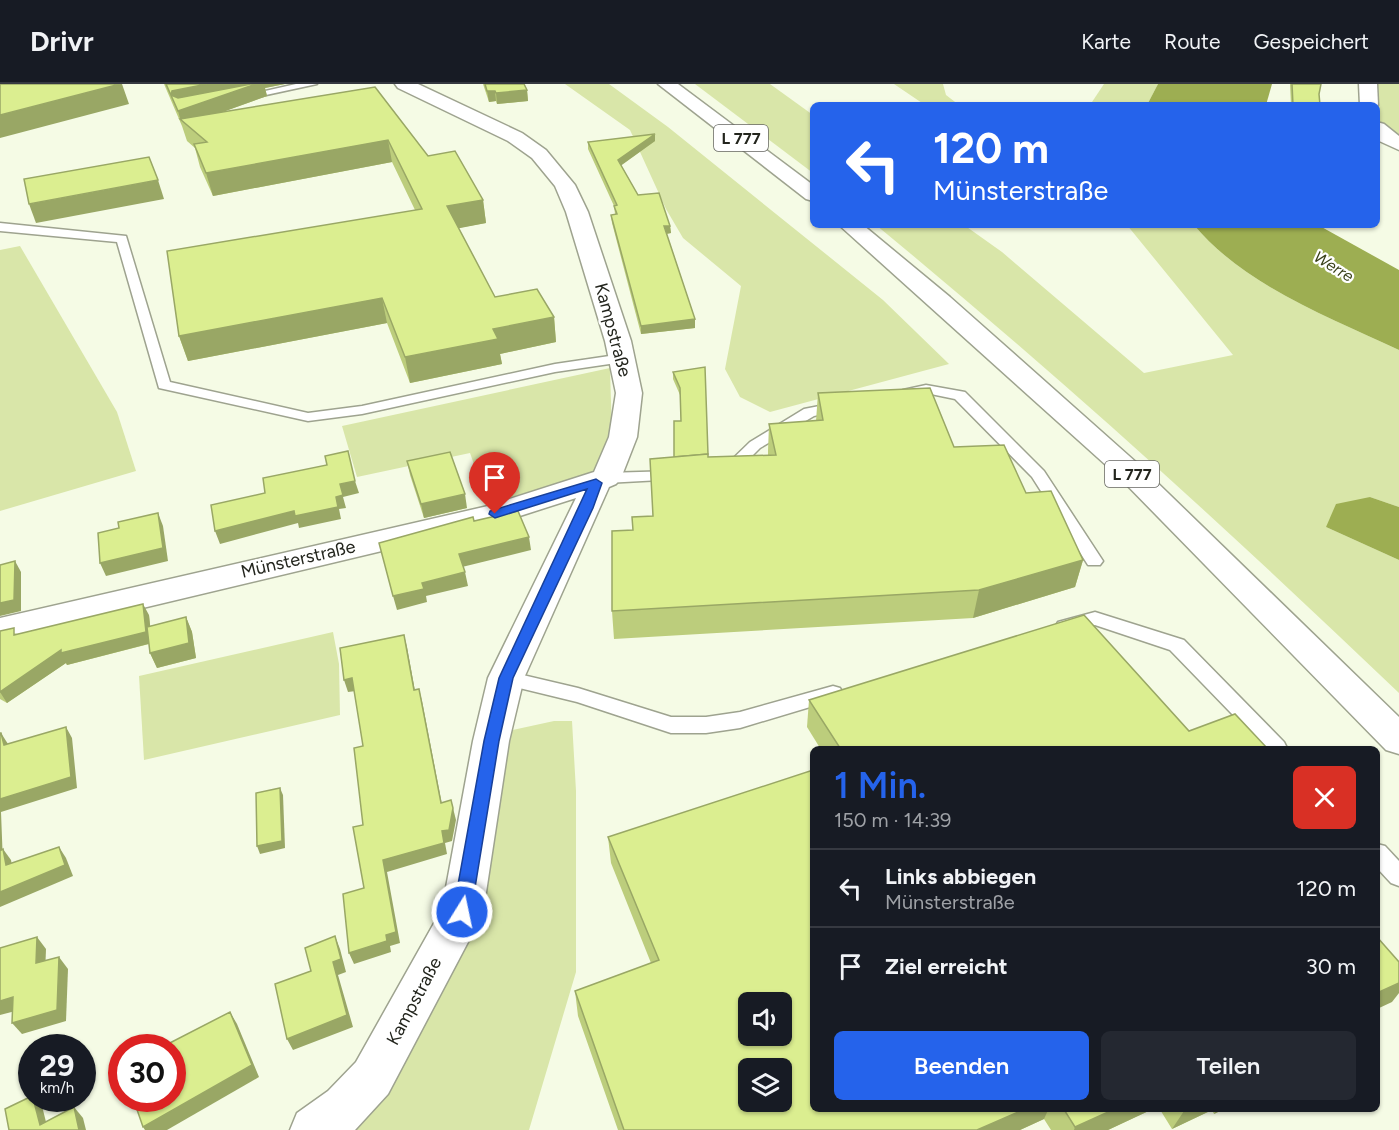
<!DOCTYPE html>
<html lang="de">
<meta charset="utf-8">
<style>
:root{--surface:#171b24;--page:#242831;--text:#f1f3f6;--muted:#9ea1a6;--line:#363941;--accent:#2563eb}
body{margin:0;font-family:Figtree,sans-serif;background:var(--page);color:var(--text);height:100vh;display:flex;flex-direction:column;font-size:22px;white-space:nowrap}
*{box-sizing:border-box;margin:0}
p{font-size:20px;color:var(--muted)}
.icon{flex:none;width:33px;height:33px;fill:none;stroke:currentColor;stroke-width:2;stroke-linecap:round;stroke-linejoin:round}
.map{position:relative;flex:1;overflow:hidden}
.details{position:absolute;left:810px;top:662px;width:570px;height:366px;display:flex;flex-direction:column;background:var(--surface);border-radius:9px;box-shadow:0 2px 4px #0004}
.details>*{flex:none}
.guide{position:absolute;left:810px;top:18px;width:570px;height:126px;border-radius:9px;box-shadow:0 2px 4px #0004;background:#2563eb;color:#fff;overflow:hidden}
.buttons{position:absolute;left:738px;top:908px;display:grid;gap:12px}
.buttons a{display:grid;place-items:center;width:54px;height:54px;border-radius:9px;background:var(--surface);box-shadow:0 2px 4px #0004;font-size:30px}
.speed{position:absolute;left:18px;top:950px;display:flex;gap:12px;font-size:30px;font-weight:700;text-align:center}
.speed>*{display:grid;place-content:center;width:78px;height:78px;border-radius:50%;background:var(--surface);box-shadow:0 2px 4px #0004;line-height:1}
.speed small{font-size:15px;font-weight:400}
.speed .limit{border:9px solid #d22;background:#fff;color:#111}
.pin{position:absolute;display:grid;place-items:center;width:51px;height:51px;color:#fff;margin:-62px -26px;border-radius:50% 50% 50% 0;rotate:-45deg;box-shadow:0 0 6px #0007}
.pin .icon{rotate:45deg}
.me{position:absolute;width:66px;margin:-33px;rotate:10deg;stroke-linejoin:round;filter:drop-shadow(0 0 4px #0008)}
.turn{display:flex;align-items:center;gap:21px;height:126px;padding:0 24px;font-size:27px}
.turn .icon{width:78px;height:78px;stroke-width:2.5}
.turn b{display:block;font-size:42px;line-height:51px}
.round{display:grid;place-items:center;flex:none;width:63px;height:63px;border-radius:9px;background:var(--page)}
.head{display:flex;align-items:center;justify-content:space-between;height:102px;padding:0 24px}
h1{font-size:36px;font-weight:600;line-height:45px;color:var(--accent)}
.primary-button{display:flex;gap:12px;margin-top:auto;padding:12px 24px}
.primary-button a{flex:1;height:69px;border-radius:9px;background:var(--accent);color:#fff;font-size:24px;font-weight:600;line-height:69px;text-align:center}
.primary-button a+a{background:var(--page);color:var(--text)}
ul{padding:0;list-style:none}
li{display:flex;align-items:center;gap:18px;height:78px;padding:0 24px;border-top:2px solid var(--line)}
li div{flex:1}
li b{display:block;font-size:22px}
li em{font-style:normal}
header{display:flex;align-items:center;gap:36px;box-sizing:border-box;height:84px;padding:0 30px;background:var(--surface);border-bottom:2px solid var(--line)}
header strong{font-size:28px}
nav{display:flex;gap:33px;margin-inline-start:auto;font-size:21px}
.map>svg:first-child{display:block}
.green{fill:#d9e6a9}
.water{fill:#9dae52}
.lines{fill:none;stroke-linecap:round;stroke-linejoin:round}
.service-casing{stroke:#9ea38f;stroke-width:3}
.minor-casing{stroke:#9ea38f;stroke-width:3}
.trunk-casing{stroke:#9ea38f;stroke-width:3}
.service{fill:#fff;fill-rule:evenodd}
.minor{fill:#fff;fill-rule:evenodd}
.trunk{fill:#fff;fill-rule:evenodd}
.wall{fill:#bccd7c}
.shaded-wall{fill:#99a765}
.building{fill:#dbee90;stroke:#99a765;stroke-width:1.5;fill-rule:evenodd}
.route{fill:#2563eb;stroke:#184099;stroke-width:1.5}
.labels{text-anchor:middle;stroke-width:4.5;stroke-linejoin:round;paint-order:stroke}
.shield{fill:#fff;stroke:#656661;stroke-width:1.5}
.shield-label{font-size:16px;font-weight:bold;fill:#23251d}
.far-water-label{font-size:16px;font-style:italic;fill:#394019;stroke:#fff}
.street-label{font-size:18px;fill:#23251d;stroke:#fff}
</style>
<header>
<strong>Drivr</strong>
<nav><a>Karte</a><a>Route</a><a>Gespeichert</a></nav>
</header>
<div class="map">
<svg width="1399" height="1046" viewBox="0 0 1399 1046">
<rect width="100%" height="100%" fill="#f5fbe5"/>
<!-- green -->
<g class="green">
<polygon points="565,0 609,0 668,43 883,216 949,280 770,328 740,313 725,285 741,202 683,154 666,125 630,46"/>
<polygon points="695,0 770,0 813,31 813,89"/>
<polygon points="894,0 943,0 946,11 959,21 925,21"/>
<polygon points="1104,0 1158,0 1147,21 1090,21"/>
<path d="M1373,0H1399V55C1374,44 1378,24 1373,0Z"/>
<path d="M876,141H964L1002,168L1144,289L1233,271L1127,141H1194C1245,202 1329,233 1399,266V423L1370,413L1326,443L1399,476V609C1230,447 1057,290 876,141Z"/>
<polygon points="20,162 117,328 136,387 0,427 0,166"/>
<polygon points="610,284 612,352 597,387 593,390 488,420 470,369 357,393 342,342"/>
<polygon points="333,548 339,580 340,631 144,676 139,592"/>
<polygon points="554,637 572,637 576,707 576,888 529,1046 336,1046 388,994 504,648"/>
</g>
<!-- water -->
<g class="water">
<polygon points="1158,0 1272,0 1266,21 1147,21"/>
<path d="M1194,141H1318L1399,186V266C1329,233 1245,202 1194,141Z"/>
<polygon points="1370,413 1399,423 1399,476 1326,443 1336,420"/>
</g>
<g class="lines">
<defs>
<g id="service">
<polygon points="296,0 317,0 243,16 238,13"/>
<polygon points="0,139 126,152 170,298 308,329 362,322 555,280 623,270 630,274 623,278 555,288 362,330 308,337 159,304 117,158 0,147"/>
<polygon points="926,301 965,308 1044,387 1103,477 1100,481 1088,481 1032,393 955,315 926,309 908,313 901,309 903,306"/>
<polygon points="840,318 845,319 847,322 845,325 814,332 760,364 733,391 721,391 719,388 750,358 804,325"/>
<polygon points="673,387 681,392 679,395 606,399 598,394 606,389"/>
<polygon points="1095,528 1184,556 1284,658 1287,664 1265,664 1170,566 1095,541 1064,549 1058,548 1055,543 1058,538"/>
<polygon points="506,587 578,604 671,633 706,633 740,628 833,602 840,604 843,609 840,614 740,644 706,649 671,649 577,618 499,599 496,594 499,589"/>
<polygon points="1377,760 1385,762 1399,777 1399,802 1391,799 1377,784"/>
</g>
<g id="minor">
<polygon points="395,0 418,0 522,49 546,66 575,101 588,128 631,257 642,309 637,353 621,394 616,400 609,403 524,594 509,657 483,828 477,841 388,1010 355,1046 290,1046 297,1029 328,1007 356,978 442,825 473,657 488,594 576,414 495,440 0,558 0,534 488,422 594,388 609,353 616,309 605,257 566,128 555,102 532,74 508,57 398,4"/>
<polygon points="1359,0 1377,0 1378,21 1377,23 1360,21"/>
<polygon points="1377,38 1384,40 1399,52 1399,66 1377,56"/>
</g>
<g id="trunk">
<polygon points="658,0 678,0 813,101 813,117 806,115"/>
<polygon points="839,141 863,141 950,213 1137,379 1399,633 1399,670 1386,666 1117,391"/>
</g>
</defs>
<!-- service casing -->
<use href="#service" class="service-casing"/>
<!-- minor casing -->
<use href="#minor" class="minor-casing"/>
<!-- trunk casing -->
<use href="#trunk" class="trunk-casing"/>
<!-- service -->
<use href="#service" class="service"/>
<!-- minor -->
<use href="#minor" class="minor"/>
<!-- trunk -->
<use href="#trunk" class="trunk"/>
</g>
<!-- wall -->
<g class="wall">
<polygon points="164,0 285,0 265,4 267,12 222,28 375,3 428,72 483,116 486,139 458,144 495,213 554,233 556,258 500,270 502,280 410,299 387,239 188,277 179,252 415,126 392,78 213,112 200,83 195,64 187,57 182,42"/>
<polygon points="483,0 524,0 527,6 528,17 497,20 496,17 489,18"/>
<polygon points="1290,0 1321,0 1319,10 1320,21 1291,21"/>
<polygon points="655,50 655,57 621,81 638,111 670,142 671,149 667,150 695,235 695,244 641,250 612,139 611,131 615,130 614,122 588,65 588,58"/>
<polygon points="673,288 708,373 768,371 768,367 769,340 816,337 818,309 954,363 1026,409 1083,476 1075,503 973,534 614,555 612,527 633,446 632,433 653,432 650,375 674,373 681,337 680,311 673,295"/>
<polygon points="407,377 467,424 424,434 410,391"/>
<polygon points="149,531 150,542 186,533 192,548 196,574 157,584 150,569 149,560 67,581 66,579 7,619 0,615 0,547 18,550"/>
<polygon points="809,616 1189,647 1267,664 820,664 807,643"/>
<polygon points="608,753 813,1024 1155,1024 1108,1046 1051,1046 1044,1035 1020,1046 618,1046 578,932 575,907 651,879 611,779"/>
<polygon points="1159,1024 1226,1024 1214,1030 1212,1026 1172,1045"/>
</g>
<!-- shaded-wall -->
<g class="shaded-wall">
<polygon points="120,0 122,0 129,20 0,54 0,31"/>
<polygon points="207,0 285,0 265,4 267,12 187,41 180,35 182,42 178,27 177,22 171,11 172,7"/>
<polygon points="527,6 528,17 497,20 496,9"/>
<polygon points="487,7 495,7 496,17 489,18"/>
<polygon points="655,50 655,57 619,83 618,76"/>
<polygon points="388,56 392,78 213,112 206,89"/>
<polygon points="158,96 164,115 36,139 29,120"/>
<polygon points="483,116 486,139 450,146 447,122"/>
<polygon points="664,142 670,142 671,149 664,150"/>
<polygon points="382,214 387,239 188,277 179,252"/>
<polygon points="554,233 556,258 500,270 502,280 410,299 405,273 493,245"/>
<polygon points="695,235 695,244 641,250 641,242"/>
<polygon points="355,397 359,409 343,413 346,424 339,425 341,435 299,444 298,439 220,460 215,447 336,413 340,400"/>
<polygon points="465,410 467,424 424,434 421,420"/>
<polygon points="158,429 163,442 168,477 106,492 100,479"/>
<polygon points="529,453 531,466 462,483 459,470"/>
<polygon points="1083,476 1075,503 973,534 979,506"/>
<polygon points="15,477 21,488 21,527 0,532 0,519"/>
<polygon points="465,488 468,502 426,512 427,518 397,526 393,512 422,499"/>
<polygon points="143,520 149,531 152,559 67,581 66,579 7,619 0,608 61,566"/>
<polygon points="186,533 192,548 196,574 157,584 150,569"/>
<polygon points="404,551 407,563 417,618 414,606"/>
<polygon points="352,594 356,607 348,608 344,596"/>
<polygon points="419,605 422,617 444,731 441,719"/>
<polygon points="66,643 72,654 77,704 1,728 3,780 0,776 0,715"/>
<polygon points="1,649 8,660 4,661"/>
<polygon points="280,704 283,711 285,764 260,770 257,762"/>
<polygon points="453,724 456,736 452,757 445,759 447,770 387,788 400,859 390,862 391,868 354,880 349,869 383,776 442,747"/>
<polygon points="59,763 66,774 73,792 0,823 0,808"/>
<polygon points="3,765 11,776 14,792 6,781"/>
<polygon points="335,852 340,865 346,888 338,891 353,943 293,966 287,955 333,878"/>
<polygon points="37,853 46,865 45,891 36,879"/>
<polygon points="59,873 68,885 66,937 22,950 12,939"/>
<polygon points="1399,899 1399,909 1392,918 1377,925 1377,909"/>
<polygon points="13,913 23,925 0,931 0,917"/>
<polygon points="230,928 237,940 259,993 167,1046 145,1046 143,1043"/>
<polygon points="33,1014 35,1014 42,1022 48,1046 40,1041"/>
<polygon points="74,1023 83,1034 86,1046 79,1046"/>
<polygon points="1027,1024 1049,1024 1044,1035 1020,1046 977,1046"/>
<polygon points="1117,1024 1155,1024 1108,1046 1074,1046 1075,1043"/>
<polygon points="1186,1024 1213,1024 1212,1026 1172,1045"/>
<polygon points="1218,1024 1226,1024 1214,1030"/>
</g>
<!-- building -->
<g class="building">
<polygon points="0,0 120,0 0,31"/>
<polygon points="166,0 207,0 172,7 171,11 178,14 251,0 256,0 178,27"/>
<polygon points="485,0 524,0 527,6 496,9 495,7 487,7"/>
<polygon points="1292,0 1321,0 1319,10 1320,21 1293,21"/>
<polygon points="375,3 428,72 455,67 483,116 447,122 495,213 537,205 554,233 493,245 498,255 405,273 382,214 179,252 167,167 422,125 388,56 206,89 194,60 207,58 180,35"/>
<polygon points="655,50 618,76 638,111 659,109 670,142 664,142 695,235 641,242 611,131 617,130 614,122 617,121 588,58"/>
<polygon points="149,73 158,96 29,120 24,95"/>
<polygon points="705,283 708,370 674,373 674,337 681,337 680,304 673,288"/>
<polygon points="930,304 954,363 1004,361 1026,409 1051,407 1083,476 979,506 612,527 612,447 633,446 632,433 653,432 650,375 708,370 708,373 776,371 769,340 823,336 818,309"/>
<polygon points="348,367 355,397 340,400 343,411 336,413 338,423 295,432 294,427 215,447 211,421 265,409 263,394 327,381 325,372"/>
<polygon points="450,368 465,410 421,420 407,377"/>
<polygon points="518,427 529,453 459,470 465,488 422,499 424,505 393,512 379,459 473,433 474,437"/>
<polygon points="158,429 163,464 100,479 98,449 119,444 118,438"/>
<polygon points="15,477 14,516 0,519 0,481"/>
<polygon points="143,520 146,548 61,569 61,566 0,608 0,547 14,544 14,551"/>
<polygon points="1084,531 1189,647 1235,630 1267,664 840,664 809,616"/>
<polygon points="186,533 189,559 150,569 147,543"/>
<polygon points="404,551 414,606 419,605 441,719 451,716 453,724 449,746 442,747 444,759 383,776 396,848 386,851 387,857 349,869 343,810 364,804 353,743 363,741 354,664 363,662 352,594 344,596 340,564"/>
<polygon points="66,643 71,693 0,715 0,649 1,649 4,661"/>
<path d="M813,686V1024H1027L977,1046H624L575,907L659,876L608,753ZM748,918H782V951H748ZM748,984H782V1017H748Z"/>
<polygon points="280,704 282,757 257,762 256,709"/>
<polygon points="59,763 65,781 0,808 0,767 3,765 6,781"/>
<polygon points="335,852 341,875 333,878 347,931 287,955 275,900 311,887 305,864"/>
<polygon points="37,853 36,879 59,873 57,926 12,939 13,913 0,917 0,864"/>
<polygon points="1377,853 1399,878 1399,899 1377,909"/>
<polygon points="230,928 252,981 143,1043 133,1014 172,1014 172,963 162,963"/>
<polygon points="32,1012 32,1014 33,1014 40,1041 74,1023 79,1046 9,1046 5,1025"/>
<polygon points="1063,1024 1117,1024 1075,1043"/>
</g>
<!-- route -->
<polygon class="route" points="596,395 602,399 593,424 513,594 499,657 471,828 468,833 462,836 456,833 453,828 484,657 499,594 587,405 495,434 489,430 490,427"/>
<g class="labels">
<!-- shield labels -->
<g class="shield">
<rect x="714" y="41" width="54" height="26" rx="4.5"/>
<rect x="1105" y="377" width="54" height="26" rx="4.5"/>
</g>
<g class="shield-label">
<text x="741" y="60">L 777</text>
<text x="1132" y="396">L 777</text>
</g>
<!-- far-water labels -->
<g class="far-water-label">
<text transform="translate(1334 182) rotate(32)" y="6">Werre</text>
</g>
<!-- street labels -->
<g class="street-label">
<text transform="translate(613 246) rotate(75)" y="6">Kampstraße</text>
<text transform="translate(298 475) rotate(-13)" y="6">Münsterstraße</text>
<text transform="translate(414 917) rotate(-62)" y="6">Kampstraße</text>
</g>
</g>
</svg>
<div class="buttons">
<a><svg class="icon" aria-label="sound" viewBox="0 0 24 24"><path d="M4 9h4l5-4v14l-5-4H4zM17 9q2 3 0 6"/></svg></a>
<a><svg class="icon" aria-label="layers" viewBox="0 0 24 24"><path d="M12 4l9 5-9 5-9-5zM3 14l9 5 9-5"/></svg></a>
</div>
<div class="speed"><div>29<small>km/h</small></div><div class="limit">30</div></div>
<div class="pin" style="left:495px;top:430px;background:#d93025"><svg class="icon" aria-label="arrive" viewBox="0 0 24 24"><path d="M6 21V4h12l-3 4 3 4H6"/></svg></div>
<svg class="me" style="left:462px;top:828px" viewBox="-20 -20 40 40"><circle r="17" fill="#2563eb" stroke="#fff" stroke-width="3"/><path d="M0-11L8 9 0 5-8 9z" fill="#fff"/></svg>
<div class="guide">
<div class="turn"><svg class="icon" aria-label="left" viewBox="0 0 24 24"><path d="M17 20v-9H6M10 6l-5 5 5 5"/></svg><div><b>120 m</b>Münsterstraße</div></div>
</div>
<section class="details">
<div class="head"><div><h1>1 Min.</h1><p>150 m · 14:39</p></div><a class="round" style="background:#d93025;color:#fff"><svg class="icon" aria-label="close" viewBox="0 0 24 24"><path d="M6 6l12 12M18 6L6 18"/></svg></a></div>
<ul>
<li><svg class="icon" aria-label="left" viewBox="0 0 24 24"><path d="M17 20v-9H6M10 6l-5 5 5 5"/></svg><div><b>Links abbiegen</b><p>Münsterstraße</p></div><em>120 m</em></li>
<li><svg class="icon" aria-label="arrive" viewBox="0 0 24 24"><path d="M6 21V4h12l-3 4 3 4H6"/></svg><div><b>Ziel erreicht</b></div><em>30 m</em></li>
</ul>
<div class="primary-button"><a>Beenden</a><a>Teilen</a></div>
</section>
</div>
